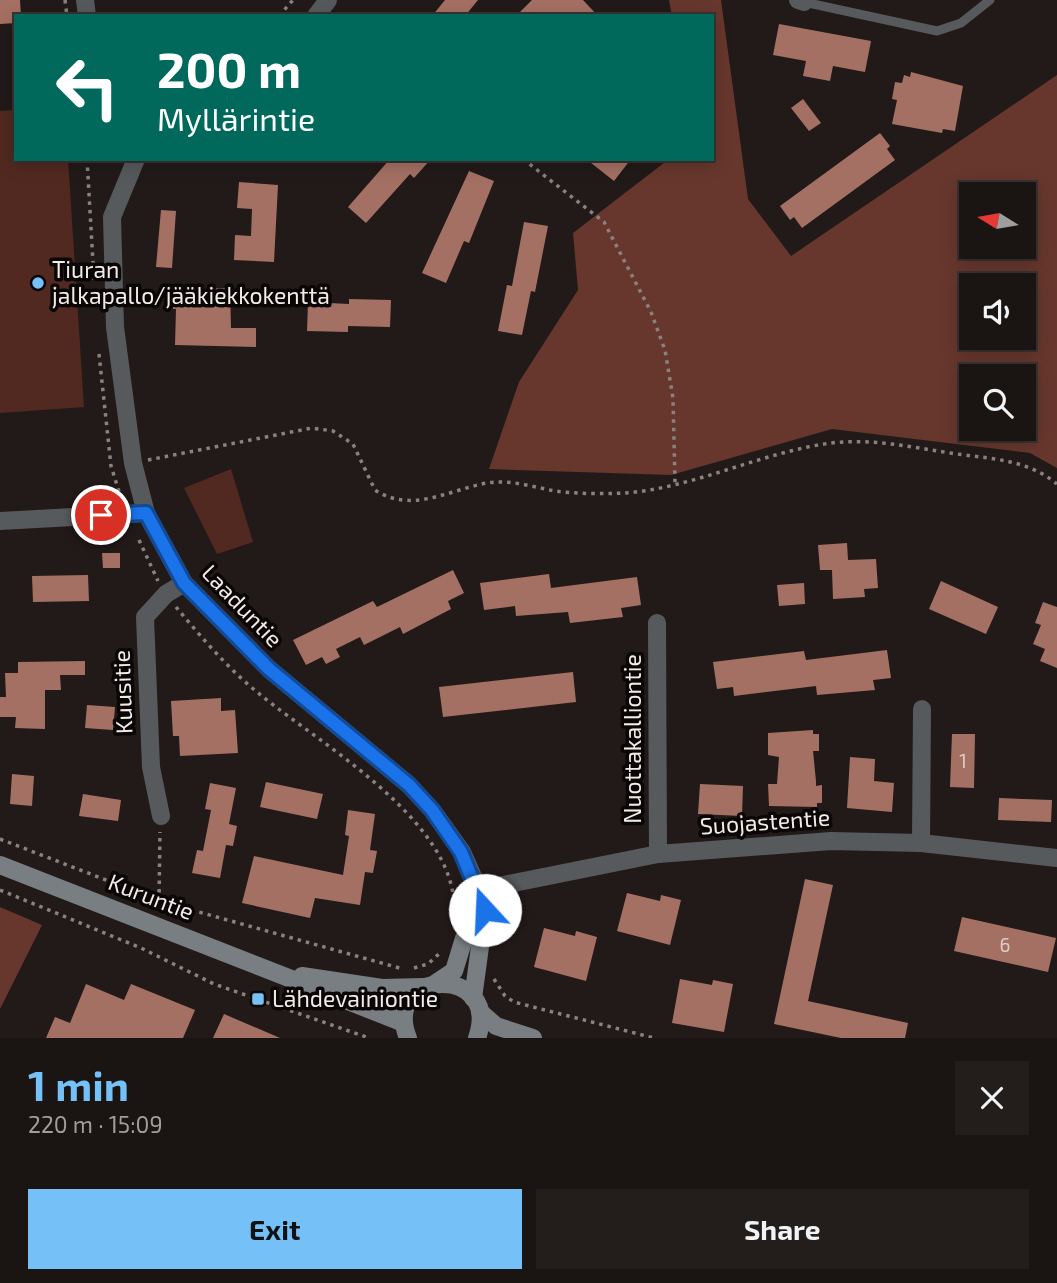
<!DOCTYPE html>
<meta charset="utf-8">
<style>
:root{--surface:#1a1412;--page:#231d1b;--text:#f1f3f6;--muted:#9f9e9f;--line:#383332;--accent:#75c0f6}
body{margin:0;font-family:"Exo 2",sans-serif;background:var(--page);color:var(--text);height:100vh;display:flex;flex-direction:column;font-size:26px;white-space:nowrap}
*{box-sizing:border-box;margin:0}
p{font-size:23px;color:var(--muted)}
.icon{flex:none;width:38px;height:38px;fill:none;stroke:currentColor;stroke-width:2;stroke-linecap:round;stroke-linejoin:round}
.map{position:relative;height:1038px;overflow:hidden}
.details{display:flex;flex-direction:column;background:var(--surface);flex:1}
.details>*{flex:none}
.banner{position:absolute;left:14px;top:14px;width:700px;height:147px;border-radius:0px;box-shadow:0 4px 18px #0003,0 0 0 2px var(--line);background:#00695c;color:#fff;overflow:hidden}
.needle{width:46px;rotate:281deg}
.tools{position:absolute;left:959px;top:182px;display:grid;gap:14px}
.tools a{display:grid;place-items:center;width:77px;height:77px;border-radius:0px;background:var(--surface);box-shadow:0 4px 18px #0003,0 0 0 2px var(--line);font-size:35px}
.pin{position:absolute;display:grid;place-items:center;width:60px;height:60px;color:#fff;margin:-30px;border:4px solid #fff;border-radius:50%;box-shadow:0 2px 7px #0007}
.me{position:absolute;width:77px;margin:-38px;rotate:340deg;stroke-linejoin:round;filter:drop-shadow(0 0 5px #0008)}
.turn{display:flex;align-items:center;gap:24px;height:147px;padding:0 28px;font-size:32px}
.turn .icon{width:91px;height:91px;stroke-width:2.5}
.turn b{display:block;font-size:49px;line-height:60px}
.round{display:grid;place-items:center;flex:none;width:74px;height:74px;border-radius:0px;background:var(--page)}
.summary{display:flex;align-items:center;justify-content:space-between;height:119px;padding:0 28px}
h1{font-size:42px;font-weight:700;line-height:52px;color:var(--accent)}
.primary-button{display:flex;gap:14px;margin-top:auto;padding:14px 28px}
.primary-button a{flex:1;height:80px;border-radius:0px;background:var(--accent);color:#111;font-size:28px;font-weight:700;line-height:80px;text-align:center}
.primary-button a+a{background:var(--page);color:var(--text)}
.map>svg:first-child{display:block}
.green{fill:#512920}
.forest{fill:#67372d;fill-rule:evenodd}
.building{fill:#a57064}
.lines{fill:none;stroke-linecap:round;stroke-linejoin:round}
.path{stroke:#898280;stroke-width:3.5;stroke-dasharray:3.5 5;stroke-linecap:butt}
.lane{stroke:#575a5d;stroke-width:9}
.street{stroke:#575a5d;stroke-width:18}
.secondary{stroke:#787e82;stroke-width:18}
.route-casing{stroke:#114b97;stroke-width:18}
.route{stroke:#1a73e8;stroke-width:12}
.poi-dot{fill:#75c0f6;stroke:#090605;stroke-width:2.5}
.labels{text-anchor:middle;stroke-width:7;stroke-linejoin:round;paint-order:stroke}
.number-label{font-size:19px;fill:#deccc8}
.poi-label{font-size:23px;fill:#f1ebe9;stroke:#090605;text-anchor:start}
.street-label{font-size:23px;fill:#f1ebe9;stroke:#090605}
</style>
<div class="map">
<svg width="1057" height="1038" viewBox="0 0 1057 1038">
<rect width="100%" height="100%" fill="#221a18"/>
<!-- green -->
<g class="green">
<polygon points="16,110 16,159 68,159 84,407 0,413 0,111"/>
<polygon points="231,469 253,542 217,554 184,488"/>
</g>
<!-- forest -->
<g class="forest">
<path d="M669,0H721L748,199L791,256L1057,75V468L1030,453L832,429L671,475L489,469L519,382L578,290L573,233L669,159H712V16H672ZM971,194H1024V247H971ZM971,285H1024V338H971ZM971,376H1024V429H971Z"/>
<polygon points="0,907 42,925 0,1009"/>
</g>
<!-- building -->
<g class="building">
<polygon points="0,0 20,0 21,16 16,16 16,23 0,24"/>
<polygon points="445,0 478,0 465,16 432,16"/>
<polygon points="532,0 583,0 598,16 516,16"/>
<polygon points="779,24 871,41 865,72 833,66 830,81 803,76 806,61 773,55"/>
<polygon points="911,72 963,86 955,131 943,129 942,133 892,124 897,100 892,99 895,82 902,83 904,75 910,77"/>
<polygon points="803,99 821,123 809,131 791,108"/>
<polygon points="880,133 890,146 887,149 895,160 802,228 794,217 790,220 780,206"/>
<polygon points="390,159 431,159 414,178 410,174 366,223 348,207"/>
<polygon points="586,159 631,159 614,181"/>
<polygon points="469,171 494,181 469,243 464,241 446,283 422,273"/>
<polygon points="239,182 278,185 274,262 234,260 235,235 251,236 252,209 237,208"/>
<polygon points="161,210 176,211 172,268 156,267"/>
<polygon points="524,222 548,226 535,292 531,291 522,335 498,331 507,285 512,286"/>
<polygon points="230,288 231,328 256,328 256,347 175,345 176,309 173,309 172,290"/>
<polygon points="349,299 391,300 390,327 348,326 348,332 307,331 308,302 349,304"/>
<polygon points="847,543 848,560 876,559 878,588 864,589 865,597 833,599 832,570 820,570 818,545"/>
<polygon points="102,553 120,553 120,568 103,568"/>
<polygon points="453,570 464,593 448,601 451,609 403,634 400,627 364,645 360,637 336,649 340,657 326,664 322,657 306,665 293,640 373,601 377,607"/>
<polygon points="549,574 551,588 637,577 641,605 621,608 623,617 570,623 568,612 516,616 515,606 484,610 480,583"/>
<polygon points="88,575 89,601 33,602 32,576"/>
<polygon points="941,581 998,607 986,634 929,609"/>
<polygon points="804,583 805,604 779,606 777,585"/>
<polygon points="1043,602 1057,607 1057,668 1040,661 1045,649 1033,644 1041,625 1035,623"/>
<polygon points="887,650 891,678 873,680 875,690 817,695 816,686 734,696 733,687 717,689 713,662 804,651 806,660"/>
<polygon points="85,661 85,675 60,675 61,690 45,690 45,729 15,728 16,717 0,717 0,697 6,697 5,673 18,673 18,662"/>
<polygon points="573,672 576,702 443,717 439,687"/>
<polygon points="221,698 221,711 235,710 238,753 180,756 179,736 173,736 171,701"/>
<polygon points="87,705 115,707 113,730 85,728"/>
<polygon points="813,730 813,734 819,734 819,751 813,751 816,781 816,786 822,785 822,803 817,803 817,807 769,806 768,784 777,784 779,757 768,755 768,733"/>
<polygon points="952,734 975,734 974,788 950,787"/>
<polygon points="850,757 875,759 874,781 894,783 892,812 847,808"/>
<polygon points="12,774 34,776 32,806 10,804"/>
<polygon points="266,782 323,794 317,819 260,807"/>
<polygon points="210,783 236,788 229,824 237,826 233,846 226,845 220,878 192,873 197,850 203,851 211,810 205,809"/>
<polygon points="700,784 743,786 742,816 698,814"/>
<polygon points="83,794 121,800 118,821 79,816"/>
<polygon points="999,798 1052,800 1051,822 998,820"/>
<polygon points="348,810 375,814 370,850 377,851 373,873 365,872 360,905 315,898 310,918 242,903 254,856 343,875 349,836 345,835"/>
<polygon points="805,879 833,885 808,1001 908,1023 905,1038 841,1038 774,1024"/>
<polygon points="627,893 660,901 661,895 681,900 670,945 617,931"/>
<polygon points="962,917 1056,938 1048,972 954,951"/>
<polygon points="544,928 575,936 576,931 597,937 586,981 534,967"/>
<polygon points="680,979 712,985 713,980 733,984 724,1032 672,1023"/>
<polygon points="86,984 124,1000 131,984 195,1010 183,1038 46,1038 55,1017 70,1023"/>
<polygon points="224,1014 280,1038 213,1038"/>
</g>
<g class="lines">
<!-- path -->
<g class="path">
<polyline points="65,0 67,16"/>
<polyline points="279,16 293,0"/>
<polyline points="87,159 94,280"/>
<polyline points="523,159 604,222 651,312 665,350 673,398 675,483"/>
<polyline points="99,354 111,466 121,498"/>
<path d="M148,460L312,428L333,431L353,444L375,490C412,514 448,490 487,483C509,479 533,487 555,491C577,494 602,494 624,493C691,489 762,452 831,443C874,438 915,448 957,454C994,459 1028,460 1057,484"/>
<polyline points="139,540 158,581"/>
<path d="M176,607C202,638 230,671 262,696C322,745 456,822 454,909"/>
<polyline points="0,839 163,902 403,969"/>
<polyline points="0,890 141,948 214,984 369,1038"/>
<polyline points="159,901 160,832"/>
<polyline points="414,968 428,964 442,951"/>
<polyline points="494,979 505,996 514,1002 654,1038"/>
</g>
<!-- lane -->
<polyline class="lane" points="804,2 937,31 961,23 990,0"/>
<!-- street -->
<g class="street">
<polyline points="85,0 87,16"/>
<polyline points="798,0 804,2"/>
<polyline points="316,16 328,0"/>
<polyline points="136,159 112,217 115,327 133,463 146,513 184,583 269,669 409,785 432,810 462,852 479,890 658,854 831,841 921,843 1057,858"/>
<polyline points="0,521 146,513"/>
<polyline points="657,623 658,854"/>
<polyline points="161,816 151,767 145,617 166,594 184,583"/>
<polyline points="921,843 922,709"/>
</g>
<!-- secondary -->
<g class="secondary">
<polyline points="0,865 404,1023"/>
<polyline points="302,976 382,988 424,987"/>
<polyline points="436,983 454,971 478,893"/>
<polyline points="473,998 485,910 479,890"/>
<polyline points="480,1012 496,1026 533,1038"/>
<path d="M408,1038C380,968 503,964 477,1038"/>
</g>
</g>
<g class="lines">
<defs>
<polyline id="route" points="101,515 146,513 184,583 269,669 409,785 432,810 461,852 485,910"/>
</defs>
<!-- route casing -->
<use href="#route" class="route-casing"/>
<!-- route -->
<use href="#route" class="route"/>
</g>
<!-- markers -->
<g class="poi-dot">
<circle cx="38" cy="283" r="7"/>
<rect x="251" y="992" width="14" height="14" rx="3.5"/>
</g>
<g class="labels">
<!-- number labels -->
<g class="number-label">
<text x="963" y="768">1</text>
<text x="1005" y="952">6</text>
</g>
<!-- poi labels -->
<g class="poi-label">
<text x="52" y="278">Tiuran<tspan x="52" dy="26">jalkapallo/jääkiekkokenttä</tspan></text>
<text x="272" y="1007">Lähdevainiontie</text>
</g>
<!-- street labels -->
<g class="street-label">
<text transform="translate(242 606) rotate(46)" y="8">Laaduntie</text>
<text transform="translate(123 692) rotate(-92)" y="8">Kuusitie</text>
<text transform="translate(633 739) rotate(-90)" y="8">Nuottakalliontie</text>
<text transform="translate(765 822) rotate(-4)" y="8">Suojastentie</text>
<text transform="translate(151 897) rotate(21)" y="8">Kuruntie</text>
</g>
</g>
</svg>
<div class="tools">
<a><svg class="needle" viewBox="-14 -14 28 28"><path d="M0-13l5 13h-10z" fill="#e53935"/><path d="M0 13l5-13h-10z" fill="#9f9e9f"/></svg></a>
<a><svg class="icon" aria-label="sound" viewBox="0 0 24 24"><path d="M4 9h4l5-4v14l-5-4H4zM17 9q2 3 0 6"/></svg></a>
<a><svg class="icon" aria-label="search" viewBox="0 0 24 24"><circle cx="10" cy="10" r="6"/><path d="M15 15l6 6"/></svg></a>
</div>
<div class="pin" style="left:101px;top:515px;background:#d93025"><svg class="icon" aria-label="arrive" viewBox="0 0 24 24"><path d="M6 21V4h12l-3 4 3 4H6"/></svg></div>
<svg class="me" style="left:485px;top:910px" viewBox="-20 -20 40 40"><circle r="19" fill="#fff"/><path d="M0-13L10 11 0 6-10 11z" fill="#1a73e8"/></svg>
<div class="banner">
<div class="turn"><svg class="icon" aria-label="left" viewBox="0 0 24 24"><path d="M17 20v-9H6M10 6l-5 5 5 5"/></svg><div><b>200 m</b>Myllärintie</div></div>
</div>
</div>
<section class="details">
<div class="summary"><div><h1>1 min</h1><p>220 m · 15:09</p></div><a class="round"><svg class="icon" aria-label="close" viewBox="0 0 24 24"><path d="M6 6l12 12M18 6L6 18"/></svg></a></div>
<div class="primary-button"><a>Exit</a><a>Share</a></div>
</section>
